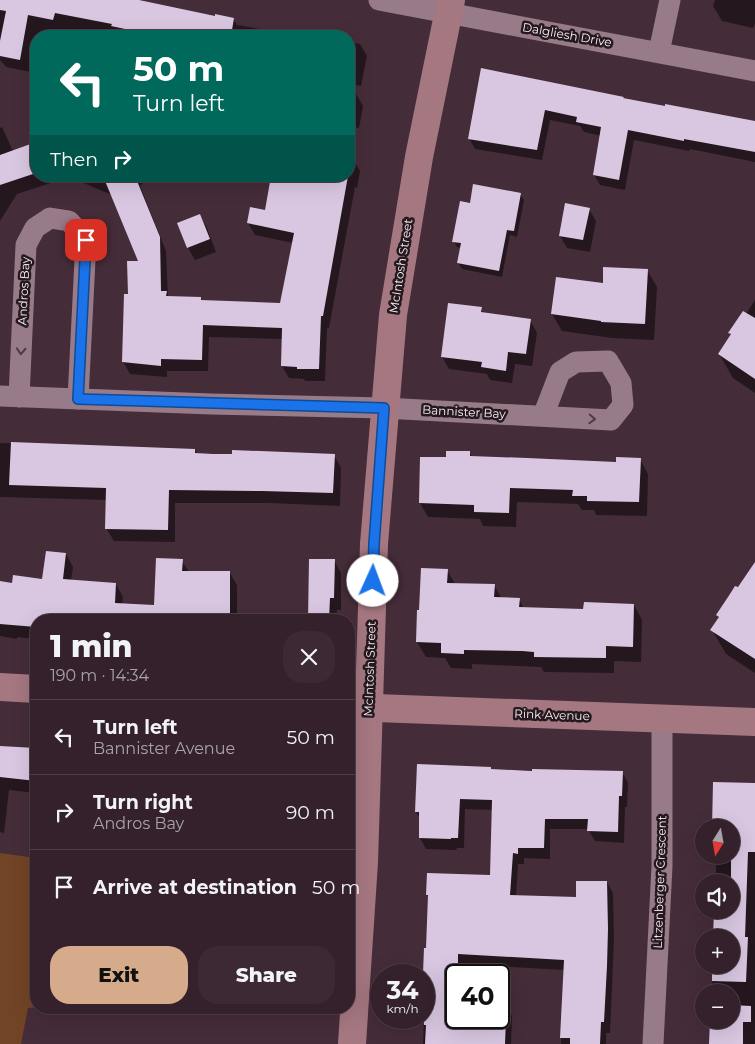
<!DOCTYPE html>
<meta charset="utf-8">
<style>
:root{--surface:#34212b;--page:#3c2933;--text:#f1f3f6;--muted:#a9a3a9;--line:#4e3e47;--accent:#d6ab8b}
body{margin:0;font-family:Montserrat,sans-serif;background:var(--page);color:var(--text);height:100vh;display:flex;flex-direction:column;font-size:19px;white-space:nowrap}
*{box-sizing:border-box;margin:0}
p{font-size:16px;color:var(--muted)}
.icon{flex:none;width:28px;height:28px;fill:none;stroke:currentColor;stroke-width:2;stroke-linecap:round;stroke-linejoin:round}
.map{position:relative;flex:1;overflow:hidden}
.drawer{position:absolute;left:30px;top:614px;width:325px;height:400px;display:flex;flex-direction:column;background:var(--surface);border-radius:20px;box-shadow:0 5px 20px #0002,0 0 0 1px var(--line)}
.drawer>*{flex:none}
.top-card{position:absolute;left:30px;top:30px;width:325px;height:152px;border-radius:20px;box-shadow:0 5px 20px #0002,0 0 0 1px var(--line);background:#00695c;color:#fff;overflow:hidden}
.needle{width:32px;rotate:191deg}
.fabs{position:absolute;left:695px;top:819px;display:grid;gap:10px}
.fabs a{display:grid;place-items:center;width:45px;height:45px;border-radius:50%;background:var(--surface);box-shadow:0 5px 20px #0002,0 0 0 1px var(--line);font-size:25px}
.speed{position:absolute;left:370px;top:964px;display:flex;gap:10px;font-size:25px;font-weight:700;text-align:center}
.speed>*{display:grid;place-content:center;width:65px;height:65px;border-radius:50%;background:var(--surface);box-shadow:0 5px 20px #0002,0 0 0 1px var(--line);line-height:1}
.speed small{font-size:12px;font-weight:400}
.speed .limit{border:2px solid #111;border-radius:8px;background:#fff;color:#111}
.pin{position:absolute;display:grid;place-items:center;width:42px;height:42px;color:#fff;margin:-21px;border-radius:10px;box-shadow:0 2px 8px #0006}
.me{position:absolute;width:55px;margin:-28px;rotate:2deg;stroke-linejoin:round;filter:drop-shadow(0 0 4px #0008)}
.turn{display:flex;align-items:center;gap:18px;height:105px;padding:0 20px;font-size:22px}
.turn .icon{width:65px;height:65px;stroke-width:2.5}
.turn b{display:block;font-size:35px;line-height:42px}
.then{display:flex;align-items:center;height:48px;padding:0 20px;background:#0003;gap:10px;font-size:19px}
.round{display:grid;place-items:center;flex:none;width:52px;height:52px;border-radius:20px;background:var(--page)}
.overview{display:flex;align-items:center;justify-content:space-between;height:85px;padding:0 20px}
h1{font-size:30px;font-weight:800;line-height:38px}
.cta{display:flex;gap:10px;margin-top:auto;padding:10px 20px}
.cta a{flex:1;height:58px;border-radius:20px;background:var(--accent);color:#111;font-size:20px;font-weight:800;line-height:58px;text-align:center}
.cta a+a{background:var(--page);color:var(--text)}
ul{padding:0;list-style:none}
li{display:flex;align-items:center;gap:15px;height:75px;padding:0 20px;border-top:1px solid var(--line)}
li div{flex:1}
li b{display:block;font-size:19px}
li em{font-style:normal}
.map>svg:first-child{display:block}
.green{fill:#724426}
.shadow{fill:#0007}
.building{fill:#d9c7e1}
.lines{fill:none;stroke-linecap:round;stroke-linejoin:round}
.street{stroke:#987b89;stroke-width:21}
.secondary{stroke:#a57781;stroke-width:28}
.oneway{stroke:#4d3b43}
.route-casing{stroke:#114b97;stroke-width:12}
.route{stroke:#1a73e8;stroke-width:9}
.labels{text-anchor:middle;stroke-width:5;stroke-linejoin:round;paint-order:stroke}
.street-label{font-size:12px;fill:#feeef5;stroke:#24191e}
</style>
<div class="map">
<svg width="755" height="1044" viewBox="0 0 755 1044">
<rect width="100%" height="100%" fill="#452c39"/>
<!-- green -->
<polygon class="green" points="0,853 36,858 36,1007 28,1008 21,1044 0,1044"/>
<!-- shadow -->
<g class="shadow">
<polygon points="0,0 130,0 216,17 233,19 237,25 254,28 297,36 297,32 319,36 119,36 82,29 81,36 36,36 36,73 6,67 0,60"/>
<polygon points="715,0 755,0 755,24 753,28 722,21 713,6"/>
<polygon points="349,42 360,44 367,56 361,86 349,84"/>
<polygon points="482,70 624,100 755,123 755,162 690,149 689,151 634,140 625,190 600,185 594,175 601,136 584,132 580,126 550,120 542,160 475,149 469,138"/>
<polygon points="349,92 356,94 363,106 359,128 349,126"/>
<polygon points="2,127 13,151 36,144 36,176 59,176 60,180 17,194 0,221 0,128"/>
<polygon points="349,158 353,159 360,171 357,188 355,187 329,328 327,328 325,381 305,381 304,379 289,378 282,366 283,339 209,337 208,371 167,371 167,377 130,374 123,362 129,296 139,262 112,195 67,176 150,176 140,186 166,251 168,297 201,298 203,302 281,305 293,243 255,235 248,223 266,211 272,179 262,176 349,176"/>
<polygon points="520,194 524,200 517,237 510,235 502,277 462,269 458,263 461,248 457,247 454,242 471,205"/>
<polygon points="589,209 596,221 590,252 567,248 560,236"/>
<polygon points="199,215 207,228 216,252 195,260 188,248"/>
<polygon points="647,270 657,287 654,340 612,338 562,331 552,314 557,279 604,285"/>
<polygon points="755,300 755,393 733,378 719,354 731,336 729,333 746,314"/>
<polygon points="481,309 484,314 530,320 537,333 532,366 515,364 512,383 490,380 487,374 449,369 442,357"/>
<polygon points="0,443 195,450 197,454 213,455 334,455 341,468 340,506 270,503 175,503 175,542 114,541 106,528 107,500 0,497"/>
<polygon points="470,453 472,457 617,463 640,459 648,474 647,516 596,515 594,510 582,510 578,504 517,502 516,527 483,526 480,519 428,517 420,503 447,459"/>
<polygon points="66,554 73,567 71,581 116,584 123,597 122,605 155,606 182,561 189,572 230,573 237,585 237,613 284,615 285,613 309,614 334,560 341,573 341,610 337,610 336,620 36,620 36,639 17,637 17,639 0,636 0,583 13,584 43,580"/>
<polygon points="755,564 755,673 726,654 712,630"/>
<polygon points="447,570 455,584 494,585 502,599 519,599 524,609 585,610 634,605 642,620 641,662 614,661 614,673 544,672 541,667 472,664 472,669 451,668 445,658 426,657 417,642"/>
<polygon points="0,747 36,750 36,793 9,790 4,833 0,832"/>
<polygon points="492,770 622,772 628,783 627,807 625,807 624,843 595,841 588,829 550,829 550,859 524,858 524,864 518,864 516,897 577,898 607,882 613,893 614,940 610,1033 606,1033 606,1044 561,1044 564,970 464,964 464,975 456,975 456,1018 499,1018 499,1005 506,1005 512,1016 511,1044 423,1044 429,899 427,895 428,874 491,877 493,810 465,809 464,848 457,848 456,850 426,849 420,838 420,819 416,812"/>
<polygon points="755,784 755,1044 710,1044 711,1020 731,1020 731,992 712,992 713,965 731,965 731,938 715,910 731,910 731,882 716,882 716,858 715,855 731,855"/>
</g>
<!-- building -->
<g class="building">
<polygon points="0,0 139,0 215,16 215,14 234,18 231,36 158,36 111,26 112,24 55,13 53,20 28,15 20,60 0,56 0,41 6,11 0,10"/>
<polygon points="481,68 624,97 623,98 665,106 665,104 755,121 755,152 684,139 684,141 628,130 619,180 593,175 601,127 576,122 577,117 545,110 537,150 468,139"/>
<polygon points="36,142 36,173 0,185 0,155"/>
<polygon points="103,176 135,176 160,237 161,291 167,291 166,296 201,297 201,300 280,303 294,233 247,223 250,207 265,210 271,176 306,182 307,176 348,176 323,316 321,316 319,369 297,369 297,367 281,366 282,328 203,325 202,360 161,359 161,366 122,362 124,294 128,294 127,261 138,261"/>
<polygon points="473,184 521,193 514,231 507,230 499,271 457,263 461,243 452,242 460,201 470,203"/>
<polygon points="565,203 590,208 583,240 559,236"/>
<polygon points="200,214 210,239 187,248 177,223"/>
<polygon points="603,267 648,269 645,324 601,322 601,321 551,314 556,277 603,283"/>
<polygon points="448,303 482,307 481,312 531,319 526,354 508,352 506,371 481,367 482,362 441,357"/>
<polygon points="743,311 755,318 755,379 718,354 731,334 728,333"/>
<polygon points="11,442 195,449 195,453 213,454 232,454 232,450 335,454 333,493 262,491 169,490 168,530 105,529 106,488 9,485"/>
<polygon points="446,451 470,451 470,456 527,458 616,462 616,457 641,458 639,502 587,501 587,496 572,496 573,490 510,488 509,513 474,512 474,505 419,503 420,457 446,457"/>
<polygon points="46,551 66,553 63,579 116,583 115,603 154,605 156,558 183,559 182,571 230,571 230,620 36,620 36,627 0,624 0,581 12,583 13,575 42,579"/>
<polygon points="309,559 335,559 334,598 330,598 329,620 308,620"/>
<polygon points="755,562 755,659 710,630 719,617 716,615 728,597 735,586 738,587"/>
<polygon points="421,568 448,569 447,583 495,584 494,597 520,598 519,607 583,609 584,602 634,604 633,647 606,646 606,658 534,657 534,652 522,651 464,650 464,654 441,653 441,643 416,642 417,610 419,610"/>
<polygon points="0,746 36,748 36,781 0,777"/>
<polygon points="417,764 491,767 491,769 532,771 532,769 623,771 622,796 619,796 618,832 587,831 588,819 545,819 544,848 518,848 518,854 513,853 510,895 576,897 576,881 607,881 608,929 607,966 604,1022 601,1022 600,1044 570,1044 570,1038 560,1038 564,960 458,954 458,974 456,974 456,1018 506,1018 505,1044 425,1044 426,1025 424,1025 423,973 424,948 426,948 428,895 426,895 427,873 490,875 492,800 460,799 458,838 451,838 451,839 419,838 419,812 415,812"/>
<polygon points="713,782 755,783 755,852 748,852 745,937 748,937 746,982 712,981 712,965 731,965 731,938 713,938 714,910 731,910 731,882 714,882 715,881 731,881 731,828 712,828"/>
<polygon points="731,1005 751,1006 751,1022 743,1022 743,1044 709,1044 710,1020 731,1020"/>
</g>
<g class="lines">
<!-- street -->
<g class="street">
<polyline points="379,0 755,71"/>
<polyline points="659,52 670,0"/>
<polyline points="0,396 211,404 384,408 611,420 623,405 621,383 608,361 576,362 560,372 543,416"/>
<polyline points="19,397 26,245 35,228 50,218 69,221 86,240 78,399"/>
<polyline points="653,1044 662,866 662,720"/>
</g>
<!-- secondary -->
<g class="secondary">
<polyline points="0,687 36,689"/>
<polyline points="349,707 755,722"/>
<polyline points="352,1044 364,862 374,544 393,315 419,157 451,0"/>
</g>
</g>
<!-- one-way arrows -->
<defs><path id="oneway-chevron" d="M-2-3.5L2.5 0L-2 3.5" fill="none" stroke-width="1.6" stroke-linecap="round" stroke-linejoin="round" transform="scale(1.25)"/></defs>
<g class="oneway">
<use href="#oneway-chevron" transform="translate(21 351) rotate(93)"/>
<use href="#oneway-chevron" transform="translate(592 419) rotate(3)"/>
</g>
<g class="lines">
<defs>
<polyline id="route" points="86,240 78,399 384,408 374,544 373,581"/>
</defs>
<!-- route casing -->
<use href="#route" class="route-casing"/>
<!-- route -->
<use href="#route" class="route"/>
</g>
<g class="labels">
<!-- street labels -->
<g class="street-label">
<text transform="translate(567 35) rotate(10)" y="4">Dalgliesh Drive</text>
<text transform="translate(401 266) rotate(-81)" y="4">McIntosh Street</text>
<text transform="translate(24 291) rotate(-87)" y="4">Andros Bay</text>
<text transform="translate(464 412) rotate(3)" y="4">Bannister Bay</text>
<text transform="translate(370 669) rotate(-88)" y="4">McIntosh Street</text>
<text transform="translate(552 715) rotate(2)" y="4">Rink Avenue</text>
<text transform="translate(660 882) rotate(-88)" y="4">Litzenberger Crescent</text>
</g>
</g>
</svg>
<div class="fabs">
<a><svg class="needle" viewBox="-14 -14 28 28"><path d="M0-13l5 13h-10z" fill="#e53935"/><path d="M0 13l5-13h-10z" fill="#a9a3a9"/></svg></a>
<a><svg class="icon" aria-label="sound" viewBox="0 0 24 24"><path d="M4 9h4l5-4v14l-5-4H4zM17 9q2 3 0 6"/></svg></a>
<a>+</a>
<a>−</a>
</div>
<div class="speed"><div>34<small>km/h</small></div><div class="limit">40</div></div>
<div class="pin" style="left:86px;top:240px;background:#d93025"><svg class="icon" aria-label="arrive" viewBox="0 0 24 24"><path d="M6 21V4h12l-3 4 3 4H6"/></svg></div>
<svg class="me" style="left:373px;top:581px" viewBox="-20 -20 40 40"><circle r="19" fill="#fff"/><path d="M0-13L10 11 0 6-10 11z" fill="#1a73e8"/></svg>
<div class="top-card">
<div class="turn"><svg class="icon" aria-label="left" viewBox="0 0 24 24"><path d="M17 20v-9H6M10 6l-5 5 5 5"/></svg><div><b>50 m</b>Turn left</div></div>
<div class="then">Then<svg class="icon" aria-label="right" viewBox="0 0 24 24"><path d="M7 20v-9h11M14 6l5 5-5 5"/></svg></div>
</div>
<section class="drawer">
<div class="overview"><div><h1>1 min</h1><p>190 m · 14:34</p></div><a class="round"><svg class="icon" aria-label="close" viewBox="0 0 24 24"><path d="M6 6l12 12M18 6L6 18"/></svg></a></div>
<ul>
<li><svg class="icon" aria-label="left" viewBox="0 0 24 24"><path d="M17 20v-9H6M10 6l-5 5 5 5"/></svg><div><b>Turn left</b><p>Bannister Avenue</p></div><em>50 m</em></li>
<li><svg class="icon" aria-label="right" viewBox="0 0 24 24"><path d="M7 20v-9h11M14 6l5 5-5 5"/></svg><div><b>Turn right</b><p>Andros Bay</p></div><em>90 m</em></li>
<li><svg class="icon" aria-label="arrive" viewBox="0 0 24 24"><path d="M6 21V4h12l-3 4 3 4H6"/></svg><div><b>Arrive at destination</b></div><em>50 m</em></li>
</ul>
<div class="cta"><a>Exit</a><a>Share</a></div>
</section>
</div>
